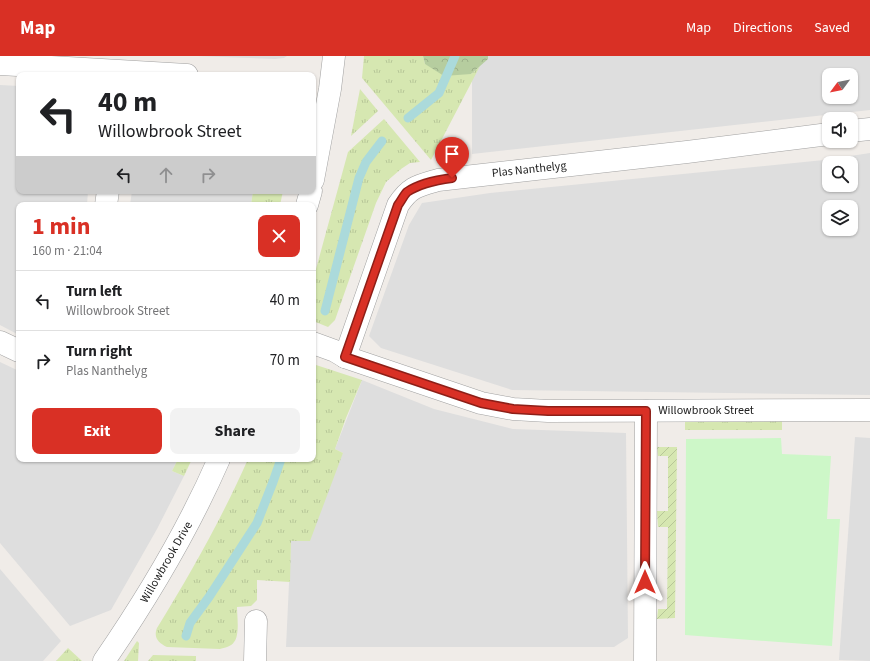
<!DOCTYPE html>
<meta charset="utf-8">
<style>
:root{--surface:#fff;--page:#f2f2f2;--text:#202124;--muted:#757577;--line:#e0e0e0;--accent:#d93025}
body{margin:0;font-family:"Source Sans 3",sans-serif;background:var(--page);color:var(--text);height:100vh;display:flex;flex-direction:column;font-size:15px;white-space:nowrap}
*{box-sizing:border-box;margin:0}
p{font-size:13px;color:var(--muted)}
.icon{flex:none;width:22px;height:22px;fill:none;stroke:currentColor;stroke-width:2;stroke-linecap:round;stroke-linejoin:round}
.map{position:relative;flex:1;overflow:hidden}
.drawer{position:absolute;left:16px;top:146px;width:300px;height:260px;display:flex;flex-direction:column;background:var(--surface);border-radius:8px;box-shadow:0 1px 3px #0004}
.drawer>*{flex:none}
.guide{position:absolute;left:16px;top:16px;width:300px;height:122px;border-radius:8px;box-shadow:0 1px 3px #0004;background:#fff;color:var(--text);overflow:hidden}
.needle{width:26px;rotate:238deg}
.buttons{position:absolute;left:822px;top:12px;display:grid;gap:8px}
.buttons a{display:grid;place-items:center;width:36px;height:36px;border-radius:8px;background:var(--surface);box-shadow:0 1px 3px #0004;font-size:20px}
.pin{position:absolute;display:grid;place-items:center;width:34px;height:34px;color:#fff;margin:-41px -17px;border-radius:50% 50% 50% 0;rotate:-45deg;box-shadow:0 0 4px #0007}
.pin .icon{rotate:45deg}
.me{position:absolute;width:44px;margin:-22px;rotate:0deg;stroke-linejoin:round;filter:drop-shadow(0 0 3px #0008)}
.turn{display:flex;align-items:center;gap:14px;height:84px;padding:0 16px;font-size:18px}
.turn .icon{width:52px;height:52px;stroke-width:2.5}
.turn b{display:block;font-size:28px;line-height:34px}
.lanes{display:flex;align-items:center;height:38px;padding:0 16px;background:#0003;justify-content:center;gap:20px;direction:ltr}
.lanes .off{opacity:.35}
.round{display:grid;place-items:center;flex:none;width:42px;height:42px;border-radius:8px;background:var(--page)}
.overview{display:flex;align-items:center;justify-content:space-between;height:68px;padding:0 16px}
h1{font-size:24px;font-weight:700;line-height:30px;color:var(--accent)}
.button{display:flex;gap:8px;margin-top:auto;padding:8px 16px}
.button a{flex:1;height:46px;border-radius:8px;background:var(--accent);color:#fff;font-size:16px;font-weight:700;line-height:46px;text-align:center}
.button a+a{background:var(--page);color:var(--text)}
ul{padding:0;list-style:none}
li{display:flex;align-items:center;gap:12px;height:60px;padding:0 16px;border-top:1px solid var(--line)}
li div{flex:1}
li b{display:block;font-size:15px}
li em{font-style:normal}
header{display:flex;align-items:center;gap:24px;box-sizing:border-box;height:56px;padding:0 20px;background:var(--accent);color:#fff}
header strong{font-size:19px}
nav{display:flex;gap:22px;margin-inline-start:auto;font-size:14px}
.map>svg:first-child{display:block}
.residential{fill:#dedede;fill-rule:evenodd}
.grass{fill:url(#grass-tufts)}
.forest{fill:url(#forest-crowns)}
.park{fill:#cdf7c8}
.garden{fill:url(#garden-furrows)}
.lines{fill:none;stroke-linecap:round;stroke-linejoin:round}
.stream{stroke:#abdadb;stroke-width:9}
.minor-casing{stroke:#a1a1a1;stroke-width:23}
.minor{stroke:#fff;stroke-width:22}
.route-casing{stroke:#8d1f18;stroke-width:10}
.route{stroke:#d93025;stroke-width:7}
.labels{text-anchor:middle;stroke-width:3;stroke-linejoin:round;paint-order:stroke}
.street-label{font-size:12px;fill:#202020;stroke:#fff}
</style>
<header>
<strong>Map</strong>
<nav><a>Map</a><a>Directions</a><a>Saved</a></nav>
</header>
<div class="map">
<svg width="870" height="605" viewBox="0 0 870 605">
<defs>
<pattern id="grass-tufts" width="24" height="20" patternUnits="userSpaceOnUse"><rect width="24" height="20" fill="#d6e7b1"/><path d="M3 7l-1-3M5 7V3M7 7l1-3M15 17l-1-3M17 17v-4M19 17l1-3" fill="none" stroke="#b7c698"/></pattern>
<pattern id="forest-crowns" width="20" height="18" patternUnits="userSpaceOnUse"><rect width="20" height="18" fill="#b6cd9f"/><path d="M2 6a3 3 0 1 1 6 0M12 15a3 3 0 1 1 6 0" fill="none" stroke="#9cb089"/></pattern>
<pattern id="garden-furrows" width="10" height="10" patternUnits="userSpaceOnUse"><rect width="10" height="10" fill="#d6e7b1"/><path d="M-1 1l2-2M0 10L10 0M9 11l2-2" fill="none" stroke="#b7c698"/></pattern>
</defs>
<rect width="100%" height="100%" fill="#f0ece8"/>
<!-- residential -->
<g class="residential">
<polygon points="197,0 287,0 284,2 275,3"/>
<path d="M472,0H870V54L472,98ZM829,19H851V41H829Z"/>
<polygon points="0,29 19,30 19,135 88,135 87,149 19,149 19,279 0,269"/>
<path d="M870,97V339L512,334L381,292L369,280L409,169L422,147L490,137L824,104ZM829,107H851V129H829ZM829,151H851V173H829Z"/>
<polygon points="132,135 253,135 251,149 130,149"/>
<polygon points="0,306 19,315 19,403 178,403 172,415 184,420 157,473 111,554 70,570 0,487"/>
<polygon points="362,324 434,353 513,373 626,377 628,582 614,591 286,591 291,485 343,397 335,393"/>
<polygon points="855,381 870,382 870,605 839,604"/>
<polygon points="0,513 61,585 43,605 0,605"/>
</g>
<!-- grass -->
<g class="grass">
<polygon points="364,0 423,0 425,8 471,18 480,10 431,104 362,22"/>
<polygon points="360,33 378,55 351,80"/>
<polygon points="384,63 420,106 410,107 401,113 386,126 376,147 335,264 328,271 313,265 313,224 348,96"/>
<polygon points="253,135 283,135 280,149 251,149"/>
<path d="M313,308L362,324L346,362L335,393L343,397L310,485H291L290,526L257,524V544L251,550L237,551C237,559 240,579 234,586C232,590 224,592 220,593L167,591C159,587 153,582 157,572C191,517 222,462 248,403H313Z"/>
<polygon points="782,365 782,374 685,374 685,366"/>
<polygon points="178,403 192,403 184,420 172,415"/>
<polygon points="137,585 139,587 138,605 124,605"/>
<polygon points="68,592 82,605 56,605"/>
<polygon points="153,599 196,600 196,605 148,605"/>
</g>
<!-- forest -->
<polygon class="forest" points="423,0 488,0 488,3 471,18 444,20 425,8"/>
<!-- park -->
<polygon class="park" points="781,382 782,398 831,400 827,463 840,463 832,590 685,579 686,383"/>
<!-- garden -->
<polygon class="garden" points="657,391 677,391 675,562 657,563 658,553 667,553 668,471 658,471 657,455 668,455 668,400 658,400"/>
<g class="lines">
<!-- stream -->
<g class="stream">
<polyline points="408,62 439,37 455,0"/>
<polyline points="325,255 359,122 366,106 382,85"/>
<polyline points="186,580 190,567 209,541 257,467 273,426 281,403"/>
</g>
<defs>
<g id="minor">
<polyline points="0,8 187,19"/>
<polyline points="851,75 870,73"/>
<polyline points="313,124 330,33 334,0"/>
<polyline points="106,149 108,135"/>
<polyline points="307,149 311,135"/>
<polyline points="0,286 19,295"/>
<polyline points="313,287 335,295 345,301 481,347 513,353 548,355 870,354"/>
<path d="M345,301L398,149C410,131 417,130 438,124L687,96L829,78"/>
<path d="M104,605C148,541 188,474 219,403"/>
<polyline points="255,605 256,565"/>
<polyline points="645,605 646,355"/>
</g>
</defs>
<!-- minor casing -->
<use href="#minor" class="minor-casing"/>
<!-- minor -->
<use href="#minor" class="minor"/>
</g>
<g class="lines">
<defs>
<path id="route" d="M452,122C437,124 420,127 407,136C404,139 401,145 398,149L345,301L481,347L513,353L548,355H646L645,526"/>
</defs>
<!-- route casing -->
<use href="#route" class="route-casing"/>
<!-- route -->
<use href="#route" class="route"/>
</g>
<g class="labels">
<!-- street labels -->
<g class="street-label">
<text transform="translate(529 113) rotate(-6)" y="4">Plas Nanthelyg</text>
<text x="706" y="358">Willowbrook Street</text>
<text transform="translate(166 506) rotate(-60)" y="4">Willowbrook Drive</text>
</g>
</g>
</svg>
<div class="buttons">
<a><svg class="needle" viewBox="-14 -14 28 28"><path d="M0-13l5 13h-10z" fill="#e53935"/><path d="M0 13l5-13h-10z" fill="#757577"/></svg></a>
<a><svg class="icon" aria-label="sound" viewBox="0 0 24 24"><path d="M4 9h4l5-4v14l-5-4H4zM17 9q2 3 0 6"/></svg></a>
<a><svg class="icon" aria-label="search" viewBox="0 0 24 24"><circle cx="10" cy="10" r="6"/><path d="M15 15l6 6"/></svg></a>
<a><svg class="icon" aria-label="layers" viewBox="0 0 24 24"><path d="M12 4l9 5-9 5-9-5zM3 14l9 5 9-5"/></svg></a>
</div>
<div class="pin" style="left:452px;top:122px;background:#d93025"><svg class="icon" aria-label="arrive" viewBox="0 0 24 24"><path d="M6 21V4h12l-3 4 3 4H6"/></svg></div>
<svg class="me" style="left:645px;top:526px" viewBox="-20 -20 40 40"><path d="M0-17L14 15 0 8-14 15z" fill="#d93025" stroke="#fff" stroke-width="4"/></svg>
<div class="guide">
<div class="turn"><svg class="icon" aria-label="left" viewBox="0 0 24 24"><path d="M17 20v-9H6M10 6l-5 5 5 5"/></svg><div><b>40 m</b>Willowbrook Street</div></div>
<div class="lanes"><svg class="icon" aria-label="left" viewBox="0 0 24 24"><path d="M17 20v-9H6M10 6l-5 5 5 5"/></svg><svg class="icon off" aria-label="ahead" viewBox="0 0 24 24"><path d="M12 20V5M6 11l6-6 6 6"/></svg><svg class="icon off" aria-label="right" viewBox="0 0 24 24"><path d="M7 20v-9h11M14 6l5 5-5 5"/></svg></div>
</div>
<section class="drawer">
<div class="overview"><div><h1>1 min</h1><p>160 m · 21:04</p></div><a class="round" style="background:#d93025;color:#fff"><svg class="icon" aria-label="close" viewBox="0 0 24 24"><path d="M6 6l12 12M18 6L6 18"/></svg></a></div>
<ul>
<li><svg class="icon" aria-label="left" viewBox="0 0 24 24"><path d="M17 20v-9H6M10 6l-5 5 5 5"/></svg><div><b>Turn left</b><p>Willowbrook Street</p></div><em>40 m</em></li>
<li><svg class="icon" aria-label="right" viewBox="0 0 24 24"><path d="M7 20v-9h11M14 6l5 5-5 5"/></svg><div><b>Turn right</b><p>Plas Nanthelyg</p></div><em>70 m</em></li>
</ul>
<div class="button"><a>Exit</a><a>Share</a></div>
</section>
</div>
